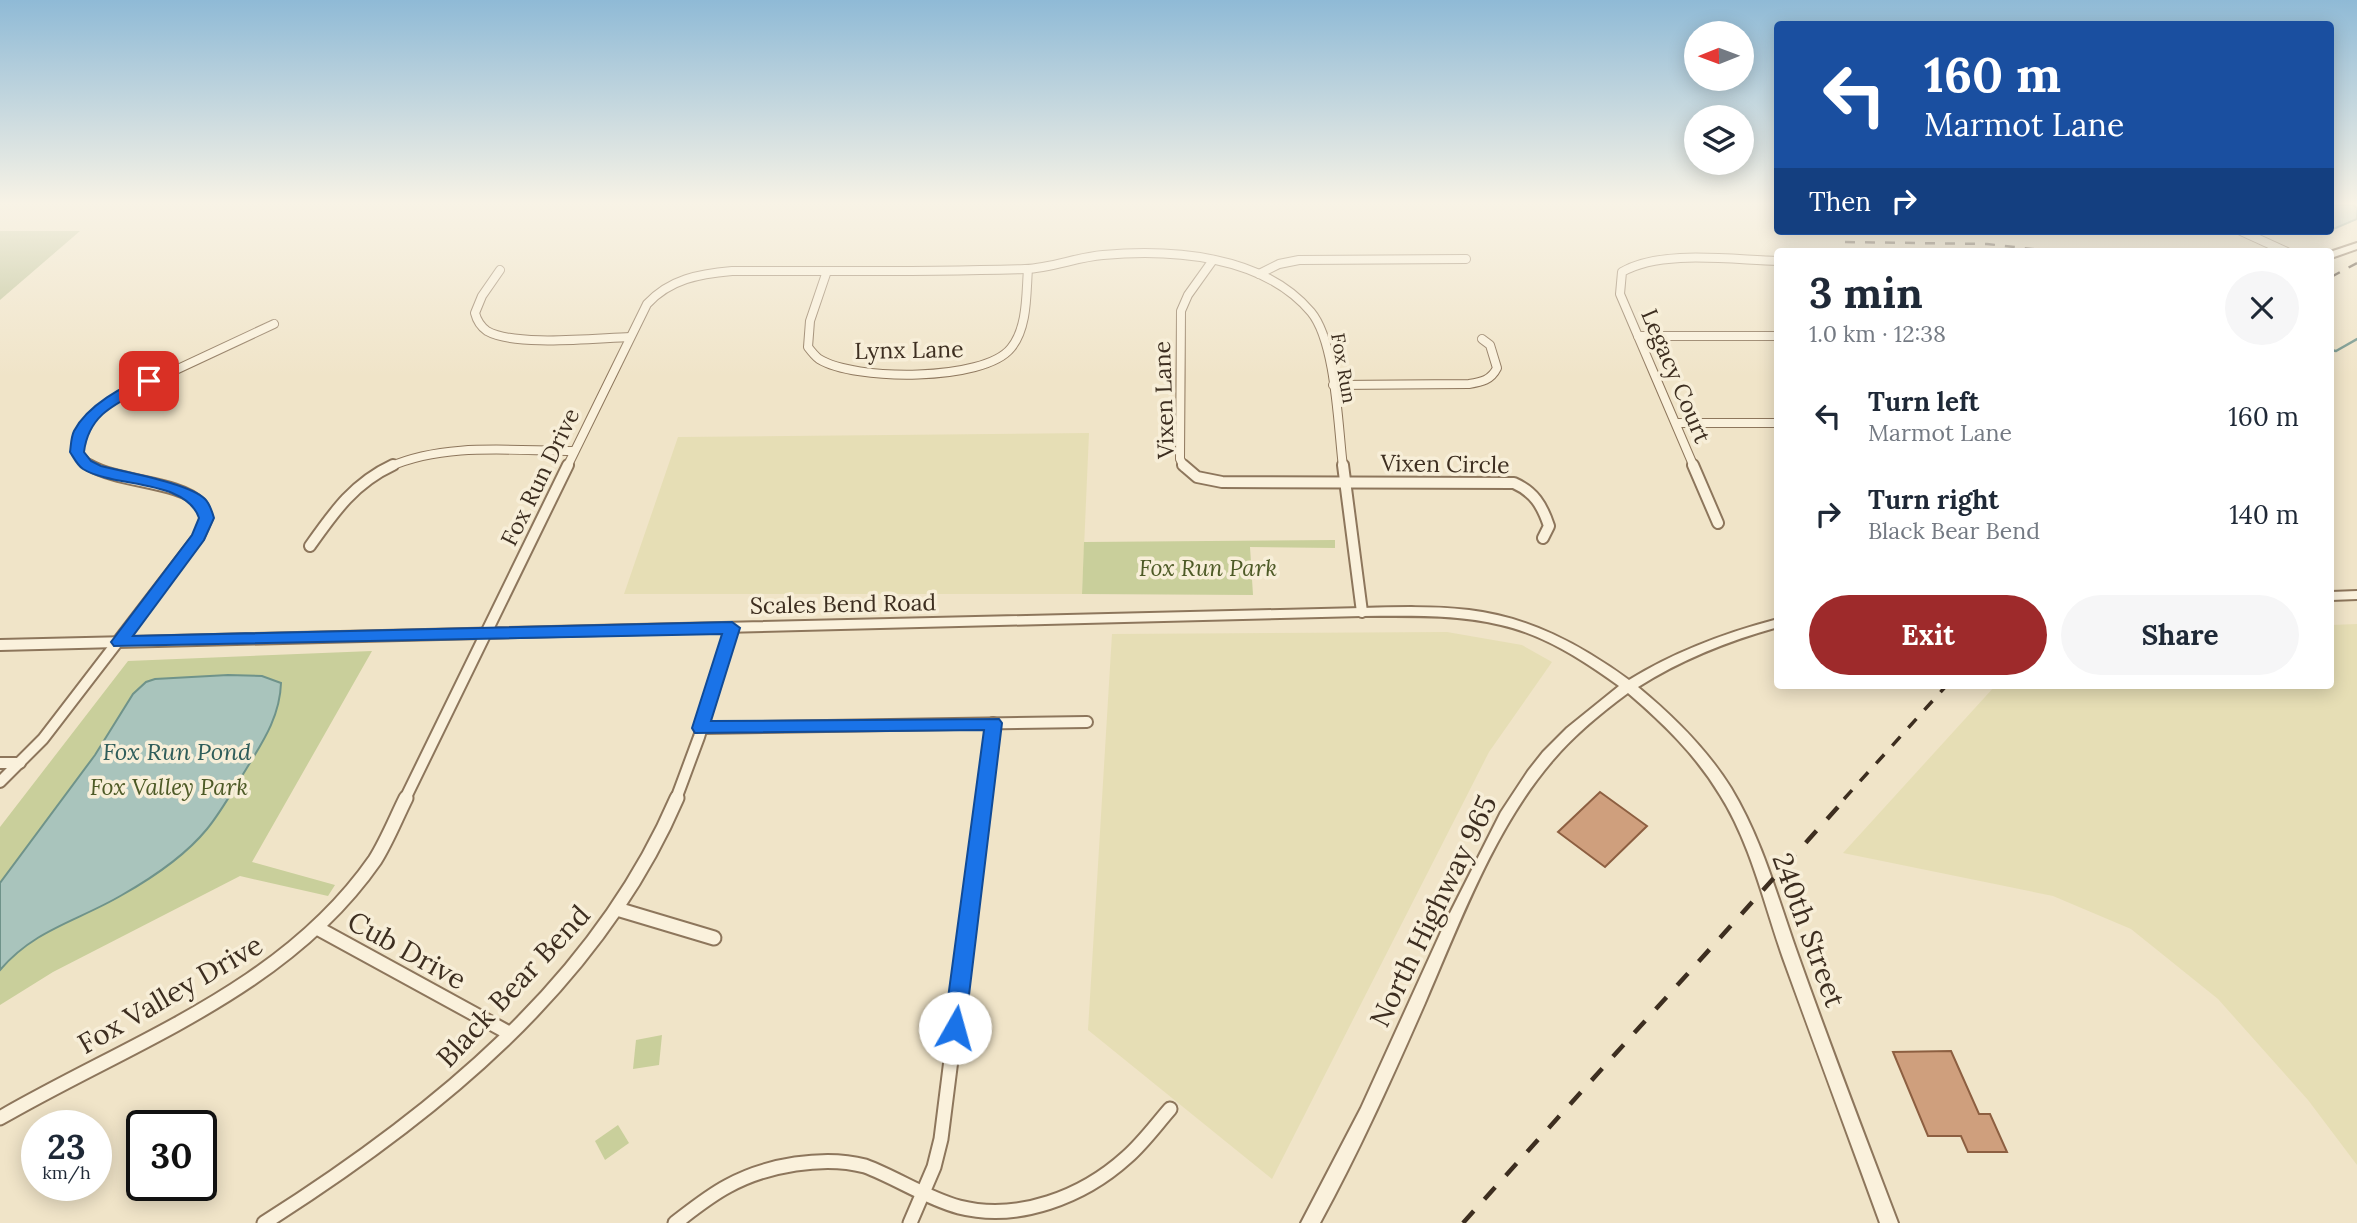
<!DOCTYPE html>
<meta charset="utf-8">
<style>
:root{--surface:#fff;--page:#f6f6f7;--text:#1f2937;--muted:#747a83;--accent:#9e2a2b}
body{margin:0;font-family:Lora,serif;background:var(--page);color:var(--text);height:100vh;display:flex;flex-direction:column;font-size:26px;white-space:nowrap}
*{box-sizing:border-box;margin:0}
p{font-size:23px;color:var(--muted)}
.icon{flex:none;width:38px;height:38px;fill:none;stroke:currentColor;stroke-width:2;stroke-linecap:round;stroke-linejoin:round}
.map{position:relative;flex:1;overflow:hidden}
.side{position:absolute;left:1774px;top:248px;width:560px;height:441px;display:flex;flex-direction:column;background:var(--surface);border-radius:7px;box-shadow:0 4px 18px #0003}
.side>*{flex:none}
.top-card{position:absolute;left:1774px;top:21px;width:560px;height:214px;border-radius:7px;box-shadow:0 4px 18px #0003;background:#1a4fa0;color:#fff;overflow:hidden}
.needle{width:46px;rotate:269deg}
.controls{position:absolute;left:1684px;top:21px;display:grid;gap:14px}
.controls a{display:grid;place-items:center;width:70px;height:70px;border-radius:50%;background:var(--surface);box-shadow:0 4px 18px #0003;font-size:35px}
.speed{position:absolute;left:21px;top:1110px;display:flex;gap:14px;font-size:35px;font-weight:700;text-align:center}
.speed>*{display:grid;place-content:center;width:91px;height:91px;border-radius:50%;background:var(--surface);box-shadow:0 4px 18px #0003;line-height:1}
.speed small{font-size:18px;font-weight:400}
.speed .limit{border:4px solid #111;border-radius:10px;background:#fff;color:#111}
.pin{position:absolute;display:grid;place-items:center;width:60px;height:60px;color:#fff;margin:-30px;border-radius:14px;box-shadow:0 4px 10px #0006}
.me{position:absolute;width:77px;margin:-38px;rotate:7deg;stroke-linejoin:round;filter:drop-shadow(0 0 5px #0008)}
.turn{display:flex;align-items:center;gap:24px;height:147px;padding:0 35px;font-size:32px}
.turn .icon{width:91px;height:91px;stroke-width:2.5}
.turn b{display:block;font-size:49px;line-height:60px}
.then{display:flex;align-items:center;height:66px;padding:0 35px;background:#0003;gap:14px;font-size:26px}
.round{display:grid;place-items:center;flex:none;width:74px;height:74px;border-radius:37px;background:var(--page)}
.summary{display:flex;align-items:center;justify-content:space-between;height:119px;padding:0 35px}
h1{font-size:42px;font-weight:700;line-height:52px}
.button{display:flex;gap:14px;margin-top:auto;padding:14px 35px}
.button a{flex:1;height:80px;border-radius:42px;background:var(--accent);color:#fff;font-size:28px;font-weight:700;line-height:80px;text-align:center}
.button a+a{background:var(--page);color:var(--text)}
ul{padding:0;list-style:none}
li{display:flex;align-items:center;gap:21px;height:98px;padding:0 35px}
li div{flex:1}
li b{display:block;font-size:26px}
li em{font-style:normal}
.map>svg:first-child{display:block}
.farmland{fill:#e6deb5}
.green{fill:#c9cf9b}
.cemetery{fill:#bfc49a}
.water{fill:#a9c4bc;stroke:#6f938a;stroke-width:2}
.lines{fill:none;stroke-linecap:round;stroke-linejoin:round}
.stream{stroke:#6f938a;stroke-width:2.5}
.building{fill:#cf9f7d;stroke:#8d5f41;stroke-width:2}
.minor-far2-casing{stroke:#8d765c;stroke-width:10}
.minor-far1-casing{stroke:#8d765c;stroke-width:14}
.minor-casing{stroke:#8d765c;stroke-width:17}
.tertiary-casing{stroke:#8d765c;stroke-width:4}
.secondary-casing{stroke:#6f573f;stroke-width:4}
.minor-far2{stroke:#faf1dc;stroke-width:8}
.minor-far1{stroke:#faf1dc;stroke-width:10}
.minor{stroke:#faf1dc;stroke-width:13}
.tertiary{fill:#faf1dc;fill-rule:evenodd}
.secondary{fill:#faf1dc;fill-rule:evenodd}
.rail-far2{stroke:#3d2e20;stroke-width:2.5;stroke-dasharray:10 10;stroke-linecap:butt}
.rail-far1{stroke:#3d2e20;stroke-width:3.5;stroke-dasharray:12 12;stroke-linecap:butt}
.rail{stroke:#3d2e20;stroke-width:4.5;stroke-dasharray:16 16;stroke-linecap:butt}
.route{fill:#1a73e8;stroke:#114b97;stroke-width:2}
.labels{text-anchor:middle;stroke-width:7;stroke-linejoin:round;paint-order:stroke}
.far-street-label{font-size:19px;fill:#3d2e20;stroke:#f7eed8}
.street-label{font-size:23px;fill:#3d2e20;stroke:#f7eed8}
.park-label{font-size:23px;font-style:italic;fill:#4d5a26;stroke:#f7eed8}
.water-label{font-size:24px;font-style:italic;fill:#2f5d5a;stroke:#f7eed8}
.near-street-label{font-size:28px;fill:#3d2e20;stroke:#f7eed8}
</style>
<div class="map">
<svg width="2357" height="1223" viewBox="0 0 2357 1223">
<rect width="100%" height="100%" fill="#f0e4c8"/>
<!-- farmland -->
<g class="farmland">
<polygon points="1089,433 1082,594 624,594 678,437"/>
<polygon points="2357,624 2357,1165 2308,1100 2218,999 2131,929 2053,896 1843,853 1995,686 2331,686 2331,625"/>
<polygon points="1447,632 1522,645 1552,662 1489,752 1272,1179 1088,1030 1112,634"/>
</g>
<!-- green -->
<g class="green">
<polygon points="1335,540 1335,548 1250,547 1253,595 1082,594 1084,542"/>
<polygon points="372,651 252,862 335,885 328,896 240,876 53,972 0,1005 0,827 128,661"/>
<polygon points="662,1035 659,1065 633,1069 636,1040"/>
<polygon points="618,1125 629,1143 605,1160 595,1141"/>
</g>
<!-- cemetery -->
<polygon class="cemetery" points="0,231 80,231 0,300"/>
<!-- water -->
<g class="water">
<polygon points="2331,205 2352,205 2357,208 2357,219 2331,230"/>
<path d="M228,675L262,676L281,683C280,717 262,743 245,771C233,790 221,812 207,829C185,856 152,878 122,895C78,921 35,929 0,970V883L95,755L133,694L146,682L155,679Z"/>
</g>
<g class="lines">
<!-- stream -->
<polyline class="stream" points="2331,350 2336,351 2357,339"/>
</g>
<!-- building -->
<g class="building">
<polygon points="1600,792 1647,826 1605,867 1558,832"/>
<polygon points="1951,1051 1979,1114 1990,1114 2007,1152 1968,1152 1961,1136 1928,1136 1893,1052"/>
</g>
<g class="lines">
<defs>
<g id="minor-far2">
<polyline points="2241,231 2287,252"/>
<path d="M500,270L482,296L475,313C477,321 480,326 487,331C515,347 596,338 630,337"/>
<path d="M827,271L810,321L808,347C811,351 815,356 819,359C854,381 984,382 1011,348C1028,327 1026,293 1028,269"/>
<polyline points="1259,274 1279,264 1299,260 1466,259"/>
<polyline points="1638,336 1778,336"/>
<path d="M1333,385L1469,384C1482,382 1491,380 1497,368L1490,345L1482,339"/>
<polyline points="1676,423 1778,423"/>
<path d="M92,467L77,452C78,424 98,410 120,396L274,324"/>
<path d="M389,467C446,442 514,451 574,451"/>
<path d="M567,467L647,304C670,279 699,274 732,271C829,271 927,272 1025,269C1052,268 1077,257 1103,255C1172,249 1263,255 1311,312C1336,342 1338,427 1343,467"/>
<polyline points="1184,467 1180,459 1181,311 1188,295 1213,260"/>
<path d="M1694,467L1620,294L1622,272C1661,249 1733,260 1778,261"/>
</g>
<g id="minor-far1">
<path d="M1183,465L1197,477L1222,482L1514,483C1534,492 1542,505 1549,526L1543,538"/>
<polyline points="1343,465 1362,612"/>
<polyline points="1693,465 1718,523"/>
<path d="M310,546C334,512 354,483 393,465"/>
<polyline points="701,728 1087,722"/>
<polyline points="0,763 20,763"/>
<path d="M0,782L43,739L199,536L207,518C205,513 204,506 200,503C178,481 120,483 89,465"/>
<polyline points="405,799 568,465"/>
<polyline points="676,799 699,737 732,628"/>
<polyline points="983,799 993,723"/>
</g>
<g id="minor">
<polyline points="617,909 714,938"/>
<polyline points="319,929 509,1033"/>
<path d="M0,1118C131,1042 285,990 375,860C387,841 396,818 406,798"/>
<path d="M264,1223C431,1117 597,985 677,798"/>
<path d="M675,1223C692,1210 709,1196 728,1186C766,1165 824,1155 865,1166C897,1178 926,1198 959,1207C1018,1222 1083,1197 1127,1157C1143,1143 1156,1125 1170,1109"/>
<polyline points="910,1223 934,1167 941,1139 984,798"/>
</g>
<g id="tertiary">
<polygon points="2357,591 2357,599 2331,600 2331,592"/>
<path d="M1362,608C1398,607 1434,606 1469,610C1529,617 1581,645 1629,680C1676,651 1725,633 1778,619V627C1728,641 1682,659 1638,687C1673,716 1706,748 1731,788C1762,839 1778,899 1798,955C1830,1045 1864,1134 1898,1223H1880C1848,1135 1815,1047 1783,958C1764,904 1751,844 1720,795C1696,755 1663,723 1628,693C1601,713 1575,734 1553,760C1495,827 1460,922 1425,1003C1392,1078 1359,1152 1320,1223H1301L1361,1108L1446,921L1501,812L1528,771L1543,752L1567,728L1619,686C1583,660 1545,635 1501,625C1455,614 1408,616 1362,616L0,650V640Z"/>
</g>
<polygon id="secondary" points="2357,243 2357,249 2331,258 2330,252"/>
</defs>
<!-- minor-far2 casing -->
<use href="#minor-far2" class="minor-far2-casing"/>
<!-- minor-far1 casing -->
<use href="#minor-far1" class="minor-far1-casing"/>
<!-- minor casing -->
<use href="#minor" class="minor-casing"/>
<!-- tertiary casing -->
<use href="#tertiary" class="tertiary-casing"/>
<!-- secondary casing -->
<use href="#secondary" class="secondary-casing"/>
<!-- minor-far2 -->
<use href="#minor-far2" class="minor-far2"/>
<!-- minor-far1 -->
<use href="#minor-far1" class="minor-far1"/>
<!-- minor -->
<use href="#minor" class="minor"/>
<!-- tertiary -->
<use href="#tertiary" class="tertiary"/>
<!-- secondary -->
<use href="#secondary" class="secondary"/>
<!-- rail-far2 -->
<g class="rail-far2">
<polyline points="1845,242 1987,244 2059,252"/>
<polyline points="2331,277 2357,263"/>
</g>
<!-- rail-far1 -->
<polyline class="rail-far1" points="1844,799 1946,686"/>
<!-- rail -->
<polyline class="rail" points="1463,1223 1846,798"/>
</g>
<!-- sky -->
<linearGradient id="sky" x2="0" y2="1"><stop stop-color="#8fbad6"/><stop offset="0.54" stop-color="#f8f3e6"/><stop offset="1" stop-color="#f8f3e6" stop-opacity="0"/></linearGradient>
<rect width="2357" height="377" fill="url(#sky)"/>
<!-- route -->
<path class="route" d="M149,377L155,381L153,384C121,402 89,411 84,452L91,461L101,466C124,472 189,483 205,499C210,504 212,511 214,518L204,540L133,636L732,622L740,628L711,721L999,719L1002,723L965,1028L962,1035L955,1038L947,1035L944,1028L984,730L695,733L692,728L722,634L114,646L111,642L114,638L192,535L199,518C186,479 114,488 83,469C77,465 74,458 70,452C71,445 71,437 74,431C87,406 123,385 149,377Z"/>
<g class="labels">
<!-- far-street labels -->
<g class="far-street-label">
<text transform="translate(1344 368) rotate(80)" y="7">Fox Run</text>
</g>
<!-- street labels -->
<g class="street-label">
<text transform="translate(909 350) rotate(-1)" y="8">Lynx Lane</text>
<text transform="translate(1676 376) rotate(67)" y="8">Legacy Court</text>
<text transform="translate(1164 400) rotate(-92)" y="8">Vixen Lane</text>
<text transform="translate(1445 464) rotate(1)" y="8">Vixen Circle</text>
<text transform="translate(540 477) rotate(-64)" y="8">Fox Run Drive</text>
<text transform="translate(843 604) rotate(-1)" y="8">Scales Bend Road</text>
</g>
<!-- park labels -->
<g class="park-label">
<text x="1208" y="576">Fox Run Park</text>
<text x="169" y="795">Fox Valley Park</text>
</g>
<!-- water labels -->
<g class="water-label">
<text x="177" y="760">Fox Run Pond</text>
</g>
<!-- near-street labels -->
<g class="near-street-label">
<text transform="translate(1433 911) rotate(-64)" y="10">North Highway 965</text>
<text transform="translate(1809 930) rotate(70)" y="10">240th Street</text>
<text transform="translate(407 950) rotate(29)" y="10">Cub Drive</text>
<text transform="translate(513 986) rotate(-47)" y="10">Black Bear Bend</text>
<text transform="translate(170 994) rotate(-30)" y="10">Fox Valley Drive</text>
</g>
</g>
</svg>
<div class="controls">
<a><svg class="needle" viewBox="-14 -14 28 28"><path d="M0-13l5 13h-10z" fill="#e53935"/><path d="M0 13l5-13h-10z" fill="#747a83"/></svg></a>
<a><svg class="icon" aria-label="layers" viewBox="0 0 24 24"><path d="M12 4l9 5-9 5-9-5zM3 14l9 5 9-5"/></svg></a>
</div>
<div class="speed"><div>23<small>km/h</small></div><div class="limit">30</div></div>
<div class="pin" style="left:149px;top:381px;background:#d93025"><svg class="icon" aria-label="arrive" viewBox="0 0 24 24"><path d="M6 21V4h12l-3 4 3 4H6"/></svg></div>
<svg class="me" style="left:955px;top:1028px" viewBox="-20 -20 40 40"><circle r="19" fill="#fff"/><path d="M0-13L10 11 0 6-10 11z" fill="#1a73e8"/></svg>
<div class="top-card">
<div class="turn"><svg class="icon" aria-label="left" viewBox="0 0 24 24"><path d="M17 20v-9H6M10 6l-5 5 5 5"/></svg><div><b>160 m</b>Marmot Lane</div></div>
<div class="then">Then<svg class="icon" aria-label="right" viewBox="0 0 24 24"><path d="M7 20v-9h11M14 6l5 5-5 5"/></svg></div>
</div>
<section class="side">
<div class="summary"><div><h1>3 min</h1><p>1.0 km · 12:38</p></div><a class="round"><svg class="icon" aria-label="close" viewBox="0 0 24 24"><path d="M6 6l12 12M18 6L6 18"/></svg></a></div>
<ul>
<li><svg class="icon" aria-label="left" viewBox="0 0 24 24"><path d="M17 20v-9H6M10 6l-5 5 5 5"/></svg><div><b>Turn left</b><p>Marmot Lane</p></div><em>160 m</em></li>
<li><svg class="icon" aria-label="right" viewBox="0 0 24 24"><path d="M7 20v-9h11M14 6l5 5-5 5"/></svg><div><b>Turn right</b><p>Black Bear Bend</p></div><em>140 m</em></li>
</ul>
<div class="button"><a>Exit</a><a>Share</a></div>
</section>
</div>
